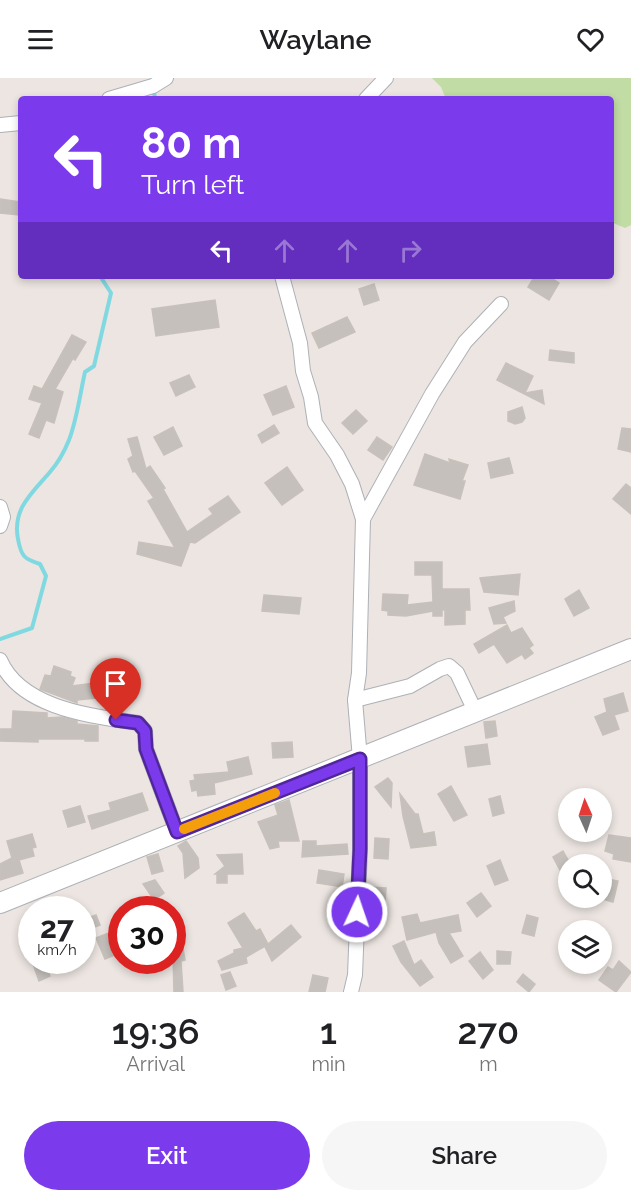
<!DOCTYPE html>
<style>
:root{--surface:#fff;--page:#f6f6f6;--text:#202124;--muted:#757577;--accent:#7c3aed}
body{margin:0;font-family:Raleway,sans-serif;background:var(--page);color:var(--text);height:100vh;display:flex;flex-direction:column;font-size:22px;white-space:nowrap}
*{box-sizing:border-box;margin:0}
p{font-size:20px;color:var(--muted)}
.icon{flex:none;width:33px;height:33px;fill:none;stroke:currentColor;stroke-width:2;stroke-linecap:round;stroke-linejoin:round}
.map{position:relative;height:914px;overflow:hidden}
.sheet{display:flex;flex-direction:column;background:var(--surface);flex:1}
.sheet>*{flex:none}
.banner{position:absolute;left:18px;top:18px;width:596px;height:183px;border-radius:6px;box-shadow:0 3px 9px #0003;background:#7c3aed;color:#fff;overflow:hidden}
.needle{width:39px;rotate:357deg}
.controls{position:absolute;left:558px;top:710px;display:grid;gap:12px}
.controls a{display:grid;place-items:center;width:54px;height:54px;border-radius:50%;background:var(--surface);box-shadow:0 3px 9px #0003;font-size:30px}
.speed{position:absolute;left:18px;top:818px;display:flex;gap:12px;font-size:30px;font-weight:700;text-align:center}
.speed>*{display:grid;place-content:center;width:78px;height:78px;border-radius:50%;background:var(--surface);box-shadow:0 3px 9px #0003;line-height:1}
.speed small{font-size:15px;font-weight:400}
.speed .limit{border:9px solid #d22;background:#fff;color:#111}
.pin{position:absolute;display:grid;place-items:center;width:51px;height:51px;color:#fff;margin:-62px -26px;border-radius:50% 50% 50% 0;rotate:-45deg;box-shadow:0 0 6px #0007}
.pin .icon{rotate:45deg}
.me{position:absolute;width:66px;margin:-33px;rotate:3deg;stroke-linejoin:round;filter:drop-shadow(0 0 4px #0008)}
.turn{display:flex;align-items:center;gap:21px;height:126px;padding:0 24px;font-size:27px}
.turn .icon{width:78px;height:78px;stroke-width:2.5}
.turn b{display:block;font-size:42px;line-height:51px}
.lanes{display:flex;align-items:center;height:57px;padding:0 24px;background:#0003;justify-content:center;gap:30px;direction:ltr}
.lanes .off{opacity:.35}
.eta{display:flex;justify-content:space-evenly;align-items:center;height:102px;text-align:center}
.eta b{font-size:36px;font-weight:600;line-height:42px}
.cta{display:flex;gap:12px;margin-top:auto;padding:12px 24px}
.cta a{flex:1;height:69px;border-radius:36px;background:var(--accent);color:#fff;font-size:24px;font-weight:600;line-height:69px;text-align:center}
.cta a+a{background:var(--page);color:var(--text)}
header{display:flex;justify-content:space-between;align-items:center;height:78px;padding:0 24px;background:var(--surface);font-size:27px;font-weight:600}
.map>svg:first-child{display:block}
.green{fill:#c1dca4}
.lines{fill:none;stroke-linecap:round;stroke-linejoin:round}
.stream{stroke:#80d9e1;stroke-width:4}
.building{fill:#c5c0bc;stroke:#c8c0ba;stroke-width:1.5}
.street-casing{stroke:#adb1b7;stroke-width:16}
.secondary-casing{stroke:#adb1b7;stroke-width:22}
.street{stroke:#fff;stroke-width:14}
.secondary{stroke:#fff;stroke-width:20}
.route-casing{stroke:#51269a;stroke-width:15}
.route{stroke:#7c3aed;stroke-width:10}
.slow{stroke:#f59e0b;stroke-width:10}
</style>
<header><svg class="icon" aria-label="menu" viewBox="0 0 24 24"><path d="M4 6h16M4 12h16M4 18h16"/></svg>Waylane<svg class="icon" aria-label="heart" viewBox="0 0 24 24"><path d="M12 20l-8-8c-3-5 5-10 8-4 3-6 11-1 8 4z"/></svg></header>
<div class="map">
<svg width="631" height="914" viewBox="0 0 631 914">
<rect width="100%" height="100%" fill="#ece5e1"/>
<!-- green -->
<polygon class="green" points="432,0 631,0 631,147 625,150 611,144 610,21 446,21 441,9"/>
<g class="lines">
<!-- stream -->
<g class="stream">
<polyline points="152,0 155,21"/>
<path d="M0,561L32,550L46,498L40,486C24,481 21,478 18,461C12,431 32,415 50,394C57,386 65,372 69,362C77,341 80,316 85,294L94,288L111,215L100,198"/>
</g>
</g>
<!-- building -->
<g class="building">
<polygon points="0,121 20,124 19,137 0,135"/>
<polygon points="535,198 548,198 559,205 549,222 528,209"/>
<polygon points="374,206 379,222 364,227 359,211"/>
<polygon points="215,222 219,249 156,258 152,231"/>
<polygon points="347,239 355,254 319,270 312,255"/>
<polygon points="72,257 86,264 75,282 73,280 55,311 63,314 54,345 46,342 39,360 29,356 42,325 29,321 34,308 42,311"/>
<polygon points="550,272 574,275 574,285 549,282"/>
<polygon points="506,285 533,298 525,315 542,312 544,326 497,302"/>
<polygon points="189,297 195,309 176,318 170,305"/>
<polygon points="286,308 294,329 273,337 264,317"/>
<polygon points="522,329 525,340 522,344 515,346 508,343 508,334"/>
<polygon points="356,332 367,343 353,356 342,345"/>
<polygon points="274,347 279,355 262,365 258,357"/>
<polygon points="173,349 182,368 164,377 154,359"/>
<polygon points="622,350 631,351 631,374 618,371"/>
<polygon points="137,359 146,391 150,388 165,410 163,411 187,454 213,436 209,431 228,418 240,434 195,465 190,464 181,488 137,476 139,464 175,470 148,423 154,420 135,393 133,394 128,381 133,378 128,361"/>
<polygon points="377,359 392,369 383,382 368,372"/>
<polygon points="425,376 450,385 449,381 468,387 462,403 465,403 460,421 414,407"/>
<polygon points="509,380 513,395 491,400 488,385"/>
<polygon points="287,389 303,412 282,427 265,405"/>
<polygon points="626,406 631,410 631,436 613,421"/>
<polygon points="415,484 442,484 442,511 469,511 470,532 465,532 465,546 445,547 445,532 442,532 442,538 433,538 433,533 406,538 388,537 388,533 382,532 383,516 408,517 407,527 433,524 432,497 415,497"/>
<polygon points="520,496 518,517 484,514 480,500"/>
<polygon points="579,512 589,530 574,538 565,521"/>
<polygon points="264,517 301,520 299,536 262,533"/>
<polygon points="514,523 515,533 503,539 506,545 494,546 489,530"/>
<polygon points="507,547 511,555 522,550 533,567 529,570 533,575 525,581 522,576 507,585 494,566 479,575 474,566"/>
<polygon points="54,588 71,594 70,598 75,600 72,608 94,605 96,620 77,622 77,625 40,611 45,597 51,598"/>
<polygon points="623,615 628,633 614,637 619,651 603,657 595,639 607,634 604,621"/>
<polygon points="13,633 47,635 47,640 62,639 77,643 77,646 98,648 98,663 85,663 85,661 38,661 38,664 0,663 0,651 12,651"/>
<polygon points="495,643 497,658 486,660 484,644"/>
<polygon points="292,664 293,679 273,680 272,665"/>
<polygon points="487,666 490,686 468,689 465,669"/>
<polygon points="248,679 252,696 214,705 215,716 198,718 197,712 192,713 190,703 195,702 194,697 229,694 227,684"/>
<polygon points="388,700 392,705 391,729 375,709"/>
<polygon points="451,708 467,737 454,743 438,716"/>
<polygon points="142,715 148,732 92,751 88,738 111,732 109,725"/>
<polygon points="400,716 415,736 418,736 423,756 434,754 436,767 411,770 403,738"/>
<polygon points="500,718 504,735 493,738 489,721"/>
<polygon points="289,722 299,763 278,763 279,769 270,771 258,744 278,737 275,727"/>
<polygon points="80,728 85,744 68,749 63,733"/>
<polygon points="32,756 36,769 32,770 34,778 19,782 23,795 0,802 0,786 12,780 7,763"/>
<polygon points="609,757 631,760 631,784 613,781 614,776 605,773"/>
<polygon points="375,760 389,761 388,781 374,780"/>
<polygon points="186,763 198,780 199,790 185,800 183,775 178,768"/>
<polygon points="303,763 316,763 316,768 347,766 348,776 302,779"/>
<polygon points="563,773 568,782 568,807 553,779"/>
<polygon points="158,776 163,793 152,796 147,779"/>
<polygon points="242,776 243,796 227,796 227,805 217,805 217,796 215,796 225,788 217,777"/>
<polygon points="500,782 508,802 495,807 487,788"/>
<polygon points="319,792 344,796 342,809 317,805"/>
<polygon points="603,800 618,803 613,824 602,821"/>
<polygon points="155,802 164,815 154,822 143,806"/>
<polygon points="368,809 386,810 385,826 367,825"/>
<polygon points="481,815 491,828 477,839 467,825"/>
<polygon points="244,835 256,853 260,851 268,866 291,847 301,859 272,883 265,869 267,867 246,879 247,885 222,892 218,883 234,875 234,872 243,870 228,845"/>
<polygon points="417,836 420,845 458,837 461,853 449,855 463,878 451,885 439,865 436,854 407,862 402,839"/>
<polygon points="96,837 100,847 82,854 82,842"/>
<polygon points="527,837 538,840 534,858 522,855"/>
<polygon points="172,842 178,842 185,882 181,883 183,914 174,914"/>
<polygon points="109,855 112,862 122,858 122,874 105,881 96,860"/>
<polygon points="404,863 414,887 421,882 433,899 420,908 401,884 393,868"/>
<polygon points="497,873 511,874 510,886 497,886"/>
<polygon points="480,874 493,892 483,901 469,883"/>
<polygon points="44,882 50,898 39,903 33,886"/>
<polygon points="619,883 631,894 616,914 599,902 608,889 613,892"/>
<polygon points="230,894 236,908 226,912 221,897"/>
<polygon points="523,896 535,906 529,914 517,904"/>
<polygon points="313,897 328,900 325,914 309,914"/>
</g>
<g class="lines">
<defs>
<g id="street">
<polyline points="109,21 153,8 166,0"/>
<polyline points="366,21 386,0"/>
<polyline points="0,47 21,45"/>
<polyline points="282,198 300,265 303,293 311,319 315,345 337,377 352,406 363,441 359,595 355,622 360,681 360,771 355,897 351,914"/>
<polyline points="0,429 3,439 0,448"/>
<polyline points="363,441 432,316 465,264 501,226"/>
<path d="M0,582C21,631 93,638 138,645L145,653L146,671L177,754"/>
<polyline points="355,622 410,608 440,591 449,588 457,595 476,635"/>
</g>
<polyline id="secondary" points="0,825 631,571"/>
</defs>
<!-- street casing -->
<use href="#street" class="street-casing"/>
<!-- secondary casing -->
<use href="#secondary" class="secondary-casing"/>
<!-- street -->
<use href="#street" class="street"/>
<!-- secondary -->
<use href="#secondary" class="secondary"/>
</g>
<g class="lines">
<defs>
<polyline id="route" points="116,642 138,645 145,653 146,671 177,754 360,681 360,771 357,834"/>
</defs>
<!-- route casing -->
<use href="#route" class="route-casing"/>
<!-- route -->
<use href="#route" class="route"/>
<!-- slow -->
<polyline class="slow" points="184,751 275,715"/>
</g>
</svg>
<div class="controls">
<a><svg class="needle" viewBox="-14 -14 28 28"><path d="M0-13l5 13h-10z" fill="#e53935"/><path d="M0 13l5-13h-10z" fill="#757577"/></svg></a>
<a><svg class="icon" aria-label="search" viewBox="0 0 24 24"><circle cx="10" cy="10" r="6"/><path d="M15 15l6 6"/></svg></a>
<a><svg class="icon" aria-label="layers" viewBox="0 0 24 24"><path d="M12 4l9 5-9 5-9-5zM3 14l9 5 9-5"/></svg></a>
</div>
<div class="speed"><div>27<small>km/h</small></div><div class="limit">30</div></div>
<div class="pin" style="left:116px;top:642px;background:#d93025"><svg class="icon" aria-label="arrive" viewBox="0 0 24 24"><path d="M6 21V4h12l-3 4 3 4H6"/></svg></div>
<svg class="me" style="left:357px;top:834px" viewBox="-20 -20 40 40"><circle r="17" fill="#7c3aed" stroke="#fff" stroke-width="3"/><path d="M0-11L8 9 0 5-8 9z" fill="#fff"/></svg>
<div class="banner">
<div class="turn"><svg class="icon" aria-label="left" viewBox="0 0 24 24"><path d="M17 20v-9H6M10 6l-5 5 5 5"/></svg><div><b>80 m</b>Turn left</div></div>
<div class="lanes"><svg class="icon" aria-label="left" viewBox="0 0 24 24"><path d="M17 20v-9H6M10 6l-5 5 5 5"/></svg><svg class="icon off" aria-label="ahead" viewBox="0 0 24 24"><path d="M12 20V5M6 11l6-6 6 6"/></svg><svg class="icon off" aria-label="ahead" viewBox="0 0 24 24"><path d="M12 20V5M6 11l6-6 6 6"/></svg><svg class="icon off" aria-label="right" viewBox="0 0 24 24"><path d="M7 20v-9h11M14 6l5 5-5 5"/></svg></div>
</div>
</div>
<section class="sheet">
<div class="eta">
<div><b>19:36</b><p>Arrival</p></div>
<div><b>1</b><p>min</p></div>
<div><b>270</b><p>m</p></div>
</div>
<div class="cta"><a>Exit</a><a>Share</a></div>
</section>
